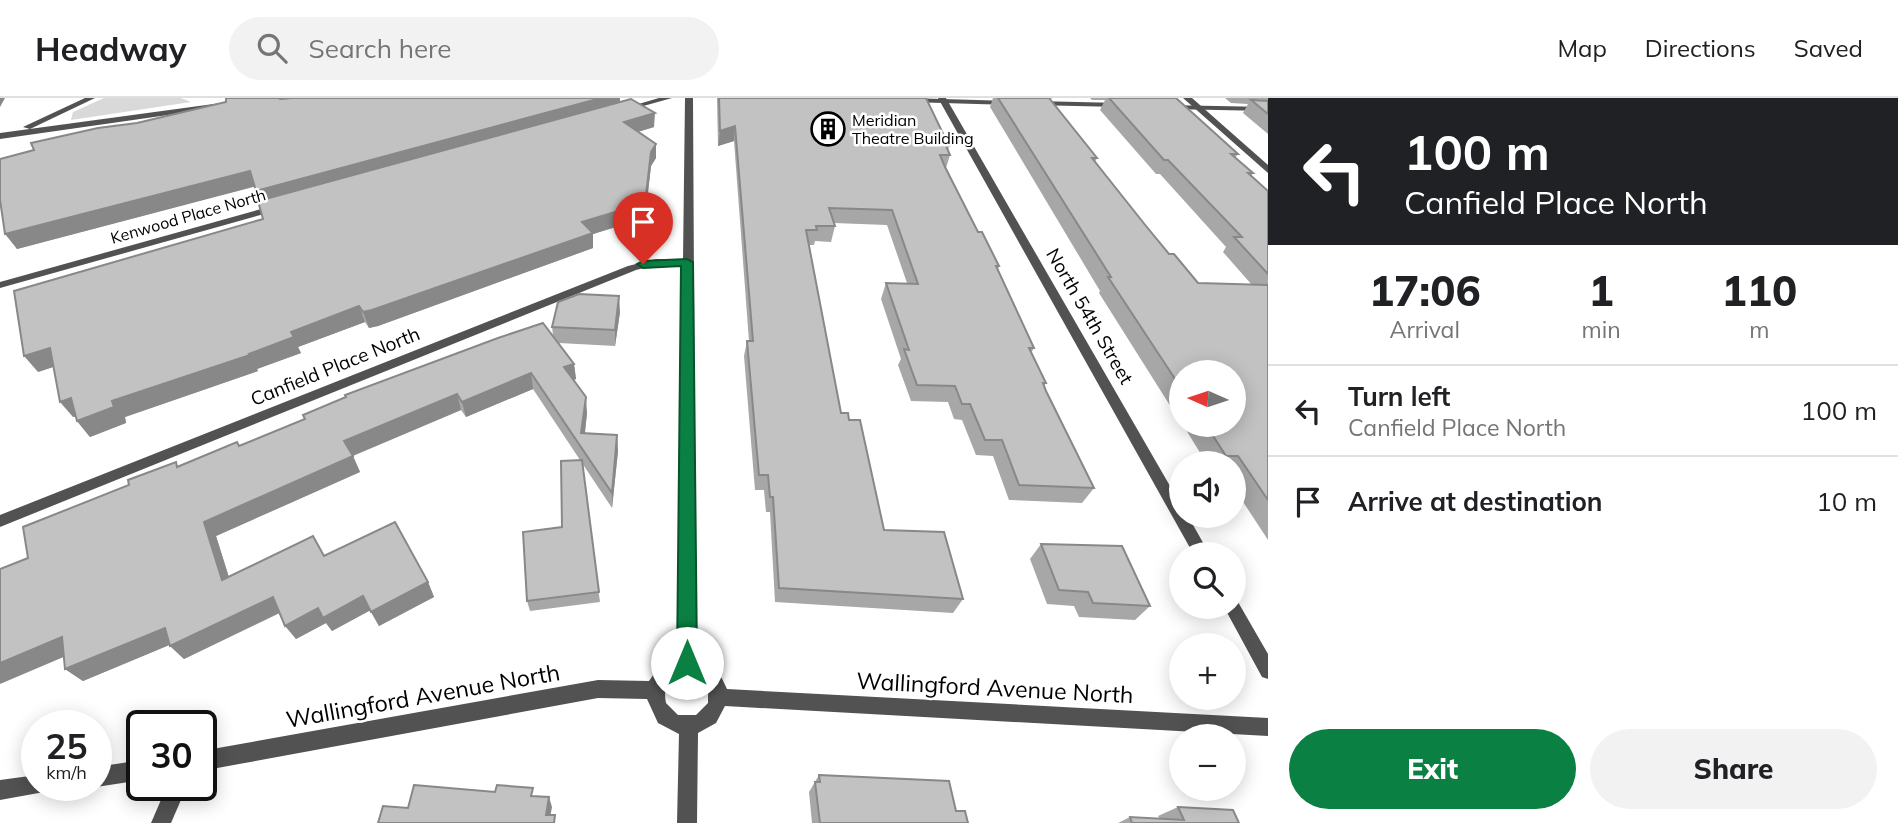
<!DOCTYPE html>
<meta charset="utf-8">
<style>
:root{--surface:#fff;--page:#f2f2f2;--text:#202124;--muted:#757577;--line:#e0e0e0;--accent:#0b8043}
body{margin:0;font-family:Mulish,sans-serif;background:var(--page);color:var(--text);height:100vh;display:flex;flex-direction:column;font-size:26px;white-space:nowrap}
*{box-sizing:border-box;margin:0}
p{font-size:23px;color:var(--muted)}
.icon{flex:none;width:38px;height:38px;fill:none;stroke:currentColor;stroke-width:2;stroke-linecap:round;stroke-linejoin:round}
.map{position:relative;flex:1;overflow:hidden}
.details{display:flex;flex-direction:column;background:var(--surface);width:630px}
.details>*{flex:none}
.banner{background:#202124;color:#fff;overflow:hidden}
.needle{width:46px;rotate:273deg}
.fabs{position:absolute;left:1169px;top:262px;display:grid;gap:14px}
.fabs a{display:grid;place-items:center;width:77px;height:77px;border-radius:50%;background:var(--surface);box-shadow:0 4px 18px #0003;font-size:35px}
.speed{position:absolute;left:21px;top:612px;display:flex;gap:14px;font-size:35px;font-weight:700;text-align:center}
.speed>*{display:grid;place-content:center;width:91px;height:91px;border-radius:50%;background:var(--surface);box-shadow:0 4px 18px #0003;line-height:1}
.speed small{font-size:18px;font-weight:400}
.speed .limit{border:4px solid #111;border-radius:10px;background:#fff;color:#111}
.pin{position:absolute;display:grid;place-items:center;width:60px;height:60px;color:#fff;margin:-72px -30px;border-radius:50% 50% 50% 0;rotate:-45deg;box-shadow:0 0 7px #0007}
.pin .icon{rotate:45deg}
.me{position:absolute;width:77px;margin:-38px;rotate:0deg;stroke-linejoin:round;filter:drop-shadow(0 0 5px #0008)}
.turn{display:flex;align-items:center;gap:24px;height:147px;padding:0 21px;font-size:32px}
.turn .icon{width:91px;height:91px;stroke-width:2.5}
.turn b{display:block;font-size:49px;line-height:60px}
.eta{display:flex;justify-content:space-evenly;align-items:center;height:119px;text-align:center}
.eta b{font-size:42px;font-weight:800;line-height:49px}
.button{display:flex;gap:14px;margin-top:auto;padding:14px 21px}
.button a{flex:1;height:80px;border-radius:42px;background:var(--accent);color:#fff;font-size:28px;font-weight:800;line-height:80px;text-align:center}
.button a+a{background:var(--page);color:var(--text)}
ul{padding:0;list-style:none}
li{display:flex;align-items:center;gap:21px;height:91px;padding:0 21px;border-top:2px solid var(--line)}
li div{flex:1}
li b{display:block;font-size:26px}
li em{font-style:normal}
header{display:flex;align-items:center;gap:42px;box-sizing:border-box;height:98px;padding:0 35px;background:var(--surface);border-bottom:2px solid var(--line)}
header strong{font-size:33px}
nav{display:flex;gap:38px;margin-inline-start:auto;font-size:24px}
.search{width:490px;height:63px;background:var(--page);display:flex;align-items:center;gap:18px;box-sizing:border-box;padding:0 24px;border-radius:38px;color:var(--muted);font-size:26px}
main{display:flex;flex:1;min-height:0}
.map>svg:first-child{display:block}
.green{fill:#d9d9d9}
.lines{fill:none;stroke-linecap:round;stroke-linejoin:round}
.service{fill:#525252;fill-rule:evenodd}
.minor{fill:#525252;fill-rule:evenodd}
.tertiary{fill:#525252;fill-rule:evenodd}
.wall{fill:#a7a7a7}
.shaded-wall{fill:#888}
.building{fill:#c2c2c2;stroke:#888;stroke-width:2}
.route{fill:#0b8043;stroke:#07532c;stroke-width:2}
.labels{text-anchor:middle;stroke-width:5;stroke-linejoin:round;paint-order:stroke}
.far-poi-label{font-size:16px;fill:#000;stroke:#fff;text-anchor:start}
.far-street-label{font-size:16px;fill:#000;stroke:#fff}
.street-label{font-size:19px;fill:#000;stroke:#fff}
.near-street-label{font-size:23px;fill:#000;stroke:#fff}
</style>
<header>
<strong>Headway</strong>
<div class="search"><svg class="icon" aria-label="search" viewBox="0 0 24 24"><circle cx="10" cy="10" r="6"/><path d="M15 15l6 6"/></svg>Search here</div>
<nav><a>Map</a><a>Directions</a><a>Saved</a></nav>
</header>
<main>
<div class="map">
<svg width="1268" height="725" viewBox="0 0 1268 725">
<rect width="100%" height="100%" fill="#fff"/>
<!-- green -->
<polygon class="green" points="104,0 181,0 191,4 71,22 73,14"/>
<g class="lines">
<!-- service -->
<polygon class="service" points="167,688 187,688 171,725 151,725"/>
<!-- minor -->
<g class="minor">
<polygon points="85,0 95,0 30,31 23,29"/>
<polygon points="659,0 672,0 622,14 618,12"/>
<path d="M685,0H693L696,557L716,568L727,591L1268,620V638L725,608L716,625L698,635L697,725H677L679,636L658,625L647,601L598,600L201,673V653L598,582L649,583L661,566L678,557L683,168L656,167L636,172L0,429V417L628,168L656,161L683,162ZM681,573L696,574L708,587V605L696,617H678L666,605C663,590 667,580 681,573Z"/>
<polygon points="938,0 946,0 1181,407 1181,418 1188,418 1210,457 1194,457"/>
<polygon points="1183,0 1192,0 1268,67 1268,75"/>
<polygon points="221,5 224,5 224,9 0,41 0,35"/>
<polygon points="279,106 282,107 282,111 0,190 0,184"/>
<polygon points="1234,502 1238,504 1268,556 1268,581 1262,579 1224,509 1234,509"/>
<polygon points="142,662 142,682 96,689 94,688 96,688 96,669"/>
<polygon points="37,677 37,688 47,688 44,694 0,702 0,682"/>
</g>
<!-- tertiary -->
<g class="tertiary">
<polygon points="908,0 1011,3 1015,5 1011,7 909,4 905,2"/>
<polygon points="1035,3 1120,5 1124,7 1120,9 1032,7 1031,5"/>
<polygon points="1165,7 1268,9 1268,13 1168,11 1165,11"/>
</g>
</g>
<!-- wall -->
<g class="wall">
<polygon points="226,0 620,4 654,29 638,34 656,46 656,60 651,68 645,120 593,136 593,150 378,228 369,230 365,224 298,249 301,255 257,271 258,273 125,319 126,325 90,339 77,323 76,319 73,319 53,269 38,274 263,121 260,102 255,88 17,151 1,108 0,108 0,61 226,4"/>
<polygon points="717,0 926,0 949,48 948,52 950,57 946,70 978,134 999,168 998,171 1034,250 1031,255 1046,285 1044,288 1094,390 1082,405 1009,402 993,358 976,357 962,322 954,321 948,304 911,303 898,267 901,261 881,201 886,185 907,185 887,127 834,125 835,128 831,144 815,143 814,147 809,147 841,315 849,322 884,432 963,501 953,515 775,504 770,414 766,414 764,392 755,392 744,258 747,243 749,243 734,43 718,48"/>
<polygon points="993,0 1053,0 1050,1 1097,60 1095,64 1169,156 1198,185 1252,187 1223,154 1226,149 1160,76 1156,76 1100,12 1105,2 1092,2 1090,0 1176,0 1238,56 1235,60 1253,75 1251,78 1268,93 1268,442 1234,390 1234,366 1207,366 1183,327 1234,327 1181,275 1181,325 1099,195 1100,193 990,9"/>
<polygon points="1225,0 1268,0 1268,36 1243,15 1248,6 1231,5"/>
<polygon points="620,214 615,248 559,245 574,266 576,281 574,282 587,315 585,335 617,337 618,353 612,410 582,365 600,504 530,513 527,503 562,429 580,362 533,291 466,319 461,312 353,358 360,374 216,438 229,479 325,458 428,484 434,499 379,528 370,512 332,533 326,525 296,541 280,515 184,561 169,547 83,583 65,571 64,559 28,460 179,368 240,348 553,237 552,229"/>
<polygon points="1041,446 1150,508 1135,522 1079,519 1074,508 1047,506 1030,461"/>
<polygon points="819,677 956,713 968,725 812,725 809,694"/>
<polygon points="1178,709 1239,725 1118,725 1130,719 1160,721 1158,718"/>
</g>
<!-- shaded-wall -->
<g class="shaded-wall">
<polygon points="0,0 5,0 0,9"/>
<polygon points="601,0 620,0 620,8 262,108 256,93"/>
<polygon points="655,15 654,29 624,38 624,24"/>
<polygon points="735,28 734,43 718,48 720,33"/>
<polygon points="656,46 656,60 651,68 645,120 593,136 593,150 378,228 369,230 363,214 582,124 651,54"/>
<polygon points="250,73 257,88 17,151 5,136"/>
<polygon points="619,198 620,214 615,248 615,232"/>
<polygon points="359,208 365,224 298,249 301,255 257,271 258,273 125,319 126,325 90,339 77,323 112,303 249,256 291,234"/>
<polygon points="50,250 62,266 38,274 24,258"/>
<polygon points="574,266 576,281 566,285 564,269"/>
<polygon points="531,275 533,291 466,319 462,304"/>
<polygon points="457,296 461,312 352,358 344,343"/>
<polygon points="586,299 587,315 583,350 581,335"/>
<polygon points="71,300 84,316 73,319 60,304"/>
<polygon points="617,337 618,353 612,410 612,395"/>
<polygon points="353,358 360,374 216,438 234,496 222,482 204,424"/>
<polygon points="428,484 434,499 379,528 371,514"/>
<polygon points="363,498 371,512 332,533 326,525 296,541 285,528 318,510"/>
<polygon points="273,499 283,513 184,561 170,548 179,543 83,583 65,571 165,530"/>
<polygon points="62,539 80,552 0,586 0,565"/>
<polygon points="549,699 552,709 549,725 546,717"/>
</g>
<!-- building -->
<g class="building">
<polygon points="226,0 279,0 280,1 292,0 601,0 256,93 250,73 5,136 0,102 0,61 34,52 31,45 98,30 137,25 226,4"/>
<polygon points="719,0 926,0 949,48 946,48 950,57 940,57 945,69 978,134 982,134 999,168 996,168 1034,250 1029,250 1046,285 1043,285 1046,293 1094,390 1019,387 1002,342 985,342 970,306 962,306 955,288 917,287 904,251 909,252 886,185 918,186 892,112 829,110 835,128 816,128 817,132 806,132 841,315 848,315 849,322 860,322 884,432 944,434 963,501 779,490 773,399 770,399 768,377 759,377 747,243 753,243 735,28 720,33"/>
<polygon points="998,0 1049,0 1097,60 1092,60 1146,128 1169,156 1174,156 1198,185 1268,187 1268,402 1238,358 1226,358 1206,327 1234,327 1234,275 1181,275 1181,290 1108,179 1111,179"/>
<polygon points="1109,0 1176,0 1238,56 1231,56 1253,75 1248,75 1268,93 1268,176 1234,139 1242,139 1168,62 1164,62"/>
<polygon points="631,1 655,15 624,24 656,46 651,54 645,105 582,124 593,135 372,212 363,214 359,208 291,234 294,239 249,256 250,257 112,303 114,309 77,323 71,300 60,304 50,250 24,258 14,193 263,121 258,103"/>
<polygon points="1251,2 1268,3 1268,16"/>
<polygon points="579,196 619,198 615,232 552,229 558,204"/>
<polygon points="543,225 574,266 564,269 586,299 581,335 617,337 612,395 531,275 462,304 457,296 344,343 353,358 204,424 222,482 313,438 324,458 395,424 428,484 371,514 363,498 323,520 318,510 285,528 273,499 170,548 165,530 65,571 62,539 0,565 0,471 28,460 23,429 129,387 128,382 176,364 177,369 237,344 239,348 305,321 303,317 346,299 345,297 498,240"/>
<polygon points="582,362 599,494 527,503 523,434 562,429 561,363"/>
<polygon points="1041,446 1122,448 1150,508 1093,505 1088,494 1059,492"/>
<polygon points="819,677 949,683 956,713 965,713 968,725 820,725 815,684 820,684"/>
<polygon points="414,687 495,694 497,687 533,690 531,698 549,699 546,717 555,717 554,725 378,725 383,708 408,710"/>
<polygon points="1178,709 1233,712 1239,725 1132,725 1130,719 1184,722"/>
</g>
<!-- route -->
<polygon class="route" points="687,161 693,164 697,565 694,571 687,574 680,571 677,565 681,168 643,170 637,166 643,163"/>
<!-- icons -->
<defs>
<symbol id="building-ring" viewBox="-11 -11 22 22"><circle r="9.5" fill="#fff" stroke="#000" stroke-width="1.5"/><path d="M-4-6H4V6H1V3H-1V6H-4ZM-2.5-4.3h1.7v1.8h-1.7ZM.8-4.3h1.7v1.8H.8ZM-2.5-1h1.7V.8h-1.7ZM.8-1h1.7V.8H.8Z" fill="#000"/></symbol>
</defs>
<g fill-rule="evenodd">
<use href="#building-ring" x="809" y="12" width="38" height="38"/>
</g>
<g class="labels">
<!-- far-poi labels -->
<g class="far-poi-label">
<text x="852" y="28">Meridian<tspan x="852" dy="18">Theatre Building</tspan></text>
</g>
<!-- far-street labels -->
<g class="far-street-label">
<text transform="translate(188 118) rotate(-16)" y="6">Kenwood Place North</text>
</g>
<!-- street labels -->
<g class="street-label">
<text transform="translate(1090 218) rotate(60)" y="7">North 54th Street</text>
<text transform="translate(335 268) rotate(-22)" y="7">Canfield Place North</text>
</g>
<!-- near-street labels -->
<g class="near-street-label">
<text transform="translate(995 590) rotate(3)" y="8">Wallingford Avenue North</text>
<text transform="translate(423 598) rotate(-10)" y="8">Wallingford Avenue North</text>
</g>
</g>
</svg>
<div class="fabs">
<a><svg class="needle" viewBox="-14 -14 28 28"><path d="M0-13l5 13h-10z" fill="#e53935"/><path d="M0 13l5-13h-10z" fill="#757577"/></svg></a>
<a><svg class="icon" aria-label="sound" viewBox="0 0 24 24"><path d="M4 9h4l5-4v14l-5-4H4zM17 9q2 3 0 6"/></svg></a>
<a><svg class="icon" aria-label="search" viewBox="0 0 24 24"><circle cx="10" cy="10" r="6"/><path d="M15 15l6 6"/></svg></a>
<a>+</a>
<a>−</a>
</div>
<div class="speed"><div>25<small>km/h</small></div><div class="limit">30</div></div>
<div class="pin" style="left:643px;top:166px;background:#d93025"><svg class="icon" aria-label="arrive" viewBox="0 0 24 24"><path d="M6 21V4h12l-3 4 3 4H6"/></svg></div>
<svg class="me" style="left:687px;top:565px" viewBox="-20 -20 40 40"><circle r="19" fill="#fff"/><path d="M0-13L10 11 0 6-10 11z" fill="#0b8043"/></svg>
</div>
<section class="details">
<div class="banner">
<div class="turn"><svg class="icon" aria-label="left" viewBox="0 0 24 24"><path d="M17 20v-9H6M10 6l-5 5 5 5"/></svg><div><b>100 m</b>Canfield Place North</div></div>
</div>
<div class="eta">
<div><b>17:06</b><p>Arrival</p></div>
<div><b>1</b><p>min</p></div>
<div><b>110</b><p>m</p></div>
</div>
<ul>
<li><svg class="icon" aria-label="left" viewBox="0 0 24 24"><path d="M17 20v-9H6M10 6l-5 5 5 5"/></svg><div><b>Turn left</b><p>Canfield Place North</p></div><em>100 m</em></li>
<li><svg class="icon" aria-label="arrive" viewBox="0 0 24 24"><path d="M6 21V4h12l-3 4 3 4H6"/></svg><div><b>Arrive at destination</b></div><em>10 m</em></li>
</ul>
<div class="button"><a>Exit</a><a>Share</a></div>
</section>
</main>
